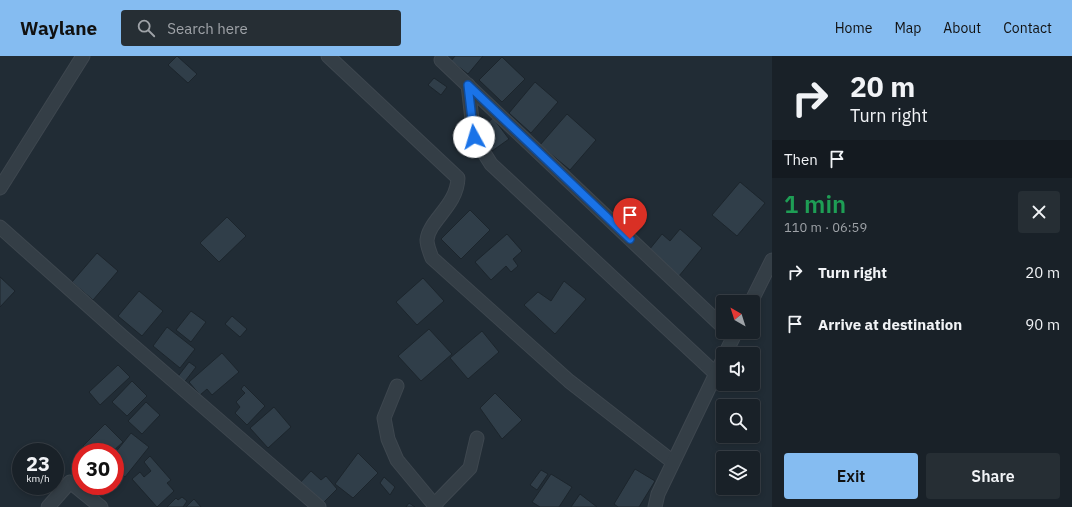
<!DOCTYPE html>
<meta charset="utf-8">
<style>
:root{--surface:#192128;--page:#262e34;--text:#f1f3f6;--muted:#9fa3a8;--line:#373e45;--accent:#85bcf1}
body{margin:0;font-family:"IBM Plex Sans",sans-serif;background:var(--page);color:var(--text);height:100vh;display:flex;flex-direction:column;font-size:15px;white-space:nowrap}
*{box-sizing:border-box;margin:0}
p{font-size:13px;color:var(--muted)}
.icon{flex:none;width:22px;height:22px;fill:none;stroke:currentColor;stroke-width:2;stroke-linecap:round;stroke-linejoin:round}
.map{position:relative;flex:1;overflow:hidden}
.drawer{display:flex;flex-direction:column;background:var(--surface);width:300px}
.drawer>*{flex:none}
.guide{background:#192128;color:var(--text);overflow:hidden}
.needle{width:26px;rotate:321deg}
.tools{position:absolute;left:716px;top:239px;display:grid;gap:8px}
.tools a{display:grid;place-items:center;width:44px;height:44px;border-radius:4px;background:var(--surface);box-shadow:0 2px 6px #0003,0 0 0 1px var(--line);font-size:20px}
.speed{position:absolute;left:12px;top:387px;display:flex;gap:8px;font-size:20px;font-weight:700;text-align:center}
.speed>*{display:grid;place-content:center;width:52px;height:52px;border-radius:50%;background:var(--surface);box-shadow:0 2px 6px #0003,0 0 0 1px var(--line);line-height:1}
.speed small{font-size:10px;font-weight:400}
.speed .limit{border:6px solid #d22;background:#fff;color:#111}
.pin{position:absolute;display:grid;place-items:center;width:34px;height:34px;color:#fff;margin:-41px -17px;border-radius:50% 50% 50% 0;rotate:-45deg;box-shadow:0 0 4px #0007}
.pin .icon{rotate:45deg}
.me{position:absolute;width:44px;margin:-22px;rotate:354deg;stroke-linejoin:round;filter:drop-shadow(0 0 3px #0008)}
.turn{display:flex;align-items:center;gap:14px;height:84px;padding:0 12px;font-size:18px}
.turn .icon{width:52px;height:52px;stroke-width:2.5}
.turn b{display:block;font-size:28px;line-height:34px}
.then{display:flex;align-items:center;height:38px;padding:0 12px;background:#0003;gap:8px;font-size:15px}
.round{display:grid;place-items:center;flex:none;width:42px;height:42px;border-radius:4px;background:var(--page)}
.summary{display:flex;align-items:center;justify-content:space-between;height:68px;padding:0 12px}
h1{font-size:24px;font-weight:600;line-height:30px;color:#1e9e55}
.button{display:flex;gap:8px;margin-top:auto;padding:8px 12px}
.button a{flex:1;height:46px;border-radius:4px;background:var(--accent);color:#111;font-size:16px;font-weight:600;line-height:46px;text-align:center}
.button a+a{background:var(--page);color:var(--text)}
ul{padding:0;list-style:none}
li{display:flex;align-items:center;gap:12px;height:52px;padding:0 12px}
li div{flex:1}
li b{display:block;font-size:15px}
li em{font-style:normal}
header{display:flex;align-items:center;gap:24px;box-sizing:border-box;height:56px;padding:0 20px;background:var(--accent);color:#111}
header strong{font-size:19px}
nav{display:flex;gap:22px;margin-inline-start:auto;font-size:14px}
.search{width:280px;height:36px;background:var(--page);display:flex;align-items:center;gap:10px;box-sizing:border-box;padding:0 14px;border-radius:4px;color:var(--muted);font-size:15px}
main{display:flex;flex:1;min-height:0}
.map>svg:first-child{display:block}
.building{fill:#303e49;stroke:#1c252c}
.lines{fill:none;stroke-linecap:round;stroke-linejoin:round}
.minor-casing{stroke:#3e474f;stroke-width:15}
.minor{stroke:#343e46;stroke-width:13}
.route-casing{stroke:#114b97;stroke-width:10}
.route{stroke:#1a73e8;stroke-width:7}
</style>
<header>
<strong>Waylane</strong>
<div class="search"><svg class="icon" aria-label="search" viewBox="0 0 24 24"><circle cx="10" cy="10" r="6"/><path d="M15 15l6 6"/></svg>Search here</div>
<nav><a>Home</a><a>Map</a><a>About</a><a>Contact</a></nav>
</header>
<main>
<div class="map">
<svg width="772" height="451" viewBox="0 0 772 451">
<rect width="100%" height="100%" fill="#212c35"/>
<!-- building -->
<g class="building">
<polygon points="177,0 197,18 188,27 168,9"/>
<polygon points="455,0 483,0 468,18 451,5"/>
<polygon points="502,1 525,23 502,46 479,24"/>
<polygon points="434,22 447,31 441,39 428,29"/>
<polygon points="535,26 558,46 531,77 509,57"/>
<polygon points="567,58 596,84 570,114 540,89"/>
<polygon points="493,62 509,83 492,95 486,87 492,82 483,70"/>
<polygon points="740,126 765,147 737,180 712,159"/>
<polygon points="470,154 490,174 461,203 441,183"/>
<polygon points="227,161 246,180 219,206 200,187"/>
<polygon points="680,173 702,192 679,220 649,194 662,178 670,185"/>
<polygon points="507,178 522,195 513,203 518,210 511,216 506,210 491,224 475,206"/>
<polygon points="97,197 118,215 93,244 72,226"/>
<polygon points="0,221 15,235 0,251"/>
<polygon points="423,222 444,245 417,269 396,246"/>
<polygon points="564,225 586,243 555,278 524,249 538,236 551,245"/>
<polygon points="139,235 163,255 142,280 118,260"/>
<polygon points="191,255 206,266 191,286 176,274"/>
<polygon points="232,260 247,273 240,281 225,268"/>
<polygon points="167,271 195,293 180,312 153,290"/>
<polygon points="429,273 452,298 421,325 398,300"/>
<polygon points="482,275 499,296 468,323 450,302"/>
<polygon points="222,297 239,316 212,339 207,333 200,339 189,326"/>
<polygon points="189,306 196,311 183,328 176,323"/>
<polygon points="118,309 130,321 100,349 89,336"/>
<polygon points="132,325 147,340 127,360 112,346"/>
<polygon points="244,329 265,350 247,369 235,357 240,351 236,346 245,337 241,333"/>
<polygon points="495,337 522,364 502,383 480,352"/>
<polygon points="146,346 160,359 142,378 128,365"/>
<polygon points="274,351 291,371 268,392 250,372"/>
<polygon points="105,368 123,386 112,396 89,396 83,390"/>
<polygon points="131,377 149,391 125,421 115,413 115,397"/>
<polygon points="358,397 378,417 353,442 335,428"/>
<polygon points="150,400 171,424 167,427 174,435 157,451 132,423 140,416 144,421 151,415 144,406"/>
<polygon points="635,413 655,425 639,451 618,451 614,448"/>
<polygon points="541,414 548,418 537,434 530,429"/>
<polygon points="311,415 321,424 326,420 337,433 320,450 298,429"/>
<polygon points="551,418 572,431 559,451 540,451 532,446"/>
<polygon points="384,421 395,431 390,439 380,427"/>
<polygon points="580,438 597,451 571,451"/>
<polygon points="182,441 187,445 183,451 167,451 176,442 178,444"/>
<polygon points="194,443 201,451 186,451"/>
<polygon points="409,447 415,451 406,451"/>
</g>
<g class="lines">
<defs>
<g id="minor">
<path d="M328,0L458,122C457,150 429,164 427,184C427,189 430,197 432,202L569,325L673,406"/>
<polyline points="441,4 723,271"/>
<polyline points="468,29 474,81 491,108 716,318"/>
<polyline points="0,132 83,0"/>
<polyline points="0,171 122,280 319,451"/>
<polyline points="751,246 772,204"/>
<polyline points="725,298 736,276"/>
<polyline points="397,330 384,362 388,383 397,404 436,451"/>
<polyline points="434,449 470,412 477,382"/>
<polyline points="48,451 70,426 101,451"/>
<polyline points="655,451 658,438 723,303"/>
</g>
</defs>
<!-- minor casing -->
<use href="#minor" class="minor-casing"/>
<!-- minor -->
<use href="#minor" class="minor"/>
</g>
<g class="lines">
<defs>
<polyline id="route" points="474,81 468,29 630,183"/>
</defs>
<!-- route casing -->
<use href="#route" class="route-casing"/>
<!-- route -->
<use href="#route" class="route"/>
</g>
</svg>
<div class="tools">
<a><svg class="needle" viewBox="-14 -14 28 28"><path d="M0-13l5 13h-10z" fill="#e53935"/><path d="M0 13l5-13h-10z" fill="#9fa3a8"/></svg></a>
<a><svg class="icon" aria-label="sound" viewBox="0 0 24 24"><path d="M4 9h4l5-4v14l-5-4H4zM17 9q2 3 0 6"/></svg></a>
<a><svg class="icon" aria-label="search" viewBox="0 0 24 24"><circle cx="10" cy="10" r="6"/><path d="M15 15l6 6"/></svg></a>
<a><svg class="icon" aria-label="layers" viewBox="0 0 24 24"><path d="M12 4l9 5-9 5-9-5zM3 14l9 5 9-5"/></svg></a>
</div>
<div class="speed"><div>23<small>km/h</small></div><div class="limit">30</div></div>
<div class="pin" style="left:630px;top:183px;background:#d93025"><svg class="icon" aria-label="arrive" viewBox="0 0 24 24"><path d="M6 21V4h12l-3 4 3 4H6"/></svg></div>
<svg class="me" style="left:474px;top:81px" viewBox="-20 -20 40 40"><circle r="19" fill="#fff"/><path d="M0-13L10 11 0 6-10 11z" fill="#1a73e8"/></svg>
</div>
<section class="drawer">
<div class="guide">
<div class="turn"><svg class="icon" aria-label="right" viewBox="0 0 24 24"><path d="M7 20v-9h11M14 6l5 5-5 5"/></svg><div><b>20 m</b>Turn right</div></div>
<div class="then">Then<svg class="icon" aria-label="arrive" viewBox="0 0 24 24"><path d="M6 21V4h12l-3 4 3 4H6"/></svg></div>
</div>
<div class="summary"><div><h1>1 min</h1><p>110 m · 06:59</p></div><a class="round"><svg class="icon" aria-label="close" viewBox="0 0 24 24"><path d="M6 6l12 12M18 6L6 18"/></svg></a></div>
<ul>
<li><svg class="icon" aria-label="right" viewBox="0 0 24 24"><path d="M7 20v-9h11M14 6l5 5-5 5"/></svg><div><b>Turn right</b></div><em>20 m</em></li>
<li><svg class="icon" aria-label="arrive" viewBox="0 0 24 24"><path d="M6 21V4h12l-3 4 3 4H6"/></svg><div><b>Arrive at destination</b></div><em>90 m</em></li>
</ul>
<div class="button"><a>Exit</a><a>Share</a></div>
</section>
</main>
